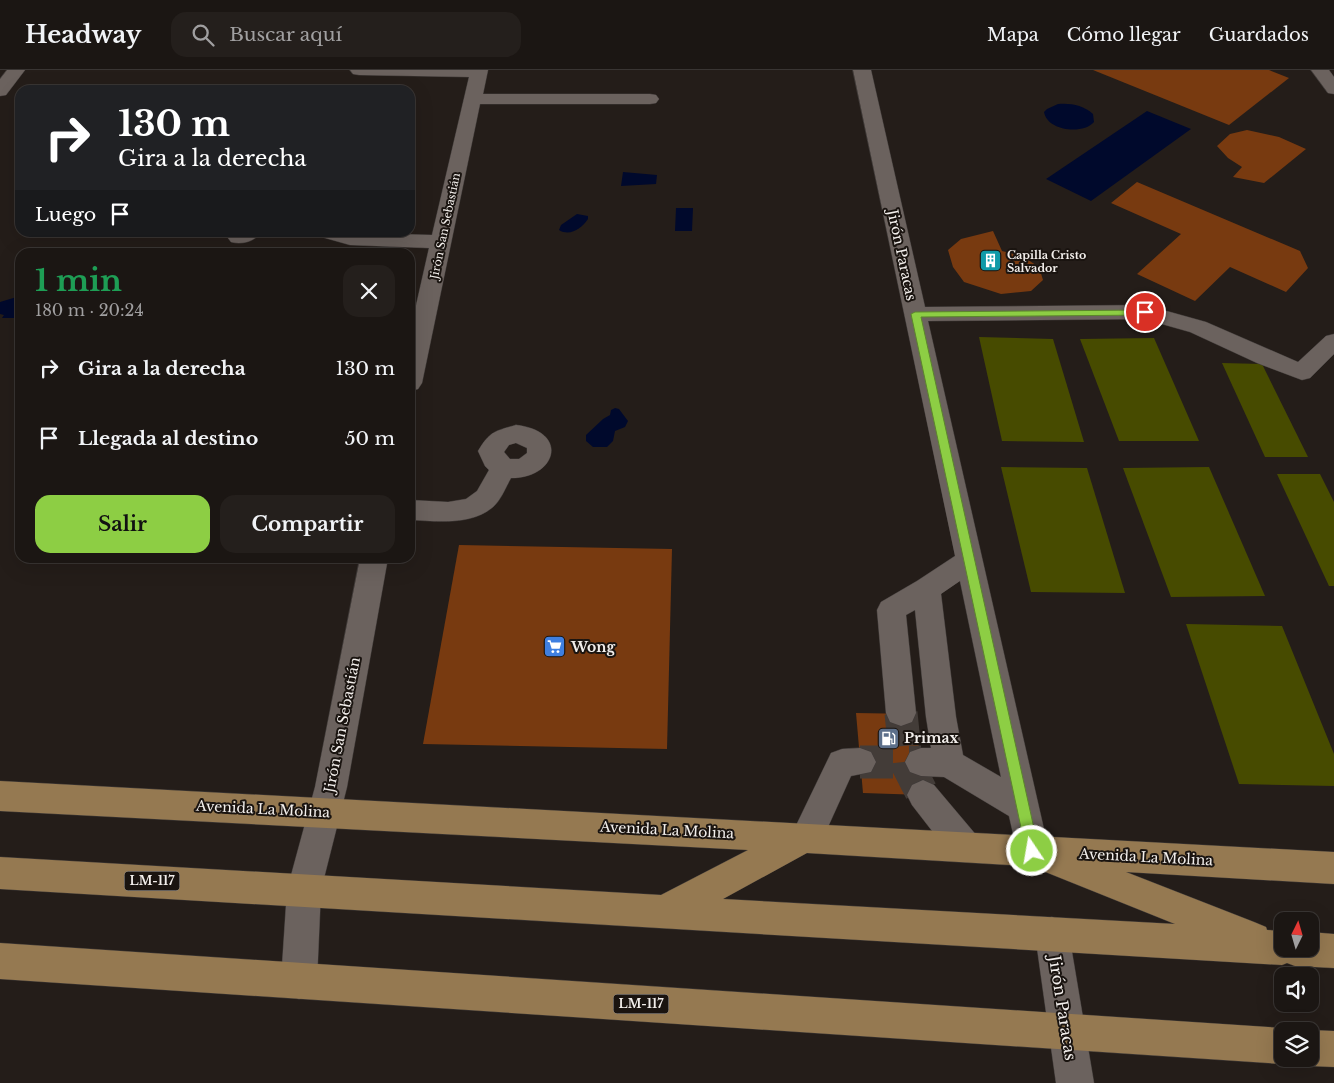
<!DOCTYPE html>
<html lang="es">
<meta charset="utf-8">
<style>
:root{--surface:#1b1613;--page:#241f1c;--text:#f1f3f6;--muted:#a09fa0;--line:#393533;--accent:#8dce44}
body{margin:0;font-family:"Libre Baskerville",serif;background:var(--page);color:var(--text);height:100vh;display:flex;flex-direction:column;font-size:19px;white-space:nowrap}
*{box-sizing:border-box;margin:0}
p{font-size:16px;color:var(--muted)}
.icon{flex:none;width:28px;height:28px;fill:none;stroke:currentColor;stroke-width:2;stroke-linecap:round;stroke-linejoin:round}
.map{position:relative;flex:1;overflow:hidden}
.drawer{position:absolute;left:15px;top:178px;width:400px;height:315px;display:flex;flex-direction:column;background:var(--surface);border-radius:15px;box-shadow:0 5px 20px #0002,0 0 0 1px var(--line)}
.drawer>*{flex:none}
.top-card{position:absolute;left:15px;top:15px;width:400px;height:152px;border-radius:15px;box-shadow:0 5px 20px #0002,0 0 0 1px var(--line);background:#202124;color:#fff;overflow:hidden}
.needle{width:32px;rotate:5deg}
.controls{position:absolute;left:1274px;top:842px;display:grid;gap:10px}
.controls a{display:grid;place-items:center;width:45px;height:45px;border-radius:10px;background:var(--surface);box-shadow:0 5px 20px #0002,0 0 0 1px var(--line);font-size:25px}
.pin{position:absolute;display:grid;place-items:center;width:42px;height:42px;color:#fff;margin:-21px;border:2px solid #fff;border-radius:50%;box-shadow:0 1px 5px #0007}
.me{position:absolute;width:55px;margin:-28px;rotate:348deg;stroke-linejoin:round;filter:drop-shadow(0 0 4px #0008)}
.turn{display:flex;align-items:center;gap:18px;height:105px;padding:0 20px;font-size:22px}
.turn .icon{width:65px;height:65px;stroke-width:2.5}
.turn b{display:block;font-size:35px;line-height:42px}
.then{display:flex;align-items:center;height:48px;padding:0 20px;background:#0003;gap:10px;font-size:19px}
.round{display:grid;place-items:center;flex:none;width:52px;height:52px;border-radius:15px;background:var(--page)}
.head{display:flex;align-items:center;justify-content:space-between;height:85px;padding:0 20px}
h1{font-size:30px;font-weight:700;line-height:38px;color:#1e9e55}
.button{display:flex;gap:10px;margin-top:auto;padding:10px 20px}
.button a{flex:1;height:58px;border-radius:15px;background:var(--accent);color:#111;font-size:20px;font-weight:700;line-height:58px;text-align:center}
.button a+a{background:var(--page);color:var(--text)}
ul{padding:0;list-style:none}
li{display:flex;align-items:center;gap:15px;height:70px;padding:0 20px}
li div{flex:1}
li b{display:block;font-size:19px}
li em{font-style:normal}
header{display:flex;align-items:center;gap:30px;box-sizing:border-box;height:70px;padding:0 25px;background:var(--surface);border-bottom:1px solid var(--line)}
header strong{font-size:24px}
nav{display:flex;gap:28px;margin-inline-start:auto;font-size:18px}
.search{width:350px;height:45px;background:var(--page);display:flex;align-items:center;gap:12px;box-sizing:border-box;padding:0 18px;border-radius:15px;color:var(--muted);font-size:19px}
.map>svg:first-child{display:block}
.green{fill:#474b00}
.water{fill:#00092c}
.building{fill:#783a10}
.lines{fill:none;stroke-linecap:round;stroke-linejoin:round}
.minor-tunnel{stroke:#433c38;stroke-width:33;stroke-dasharray:33 16;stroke-linecap:butt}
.minor-casing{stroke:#3f3a38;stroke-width:1}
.major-casing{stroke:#3f3a38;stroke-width:1}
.minor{fill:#6b625e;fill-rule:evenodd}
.major{fill:#957951;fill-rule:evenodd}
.route{fill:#8dce44;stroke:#5c862c}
.labels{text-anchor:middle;stroke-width:4;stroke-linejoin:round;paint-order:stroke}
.far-street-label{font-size:11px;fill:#f2eeeb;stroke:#1a1410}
.far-poi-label{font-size:11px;font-weight:bold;fill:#f2eeeb;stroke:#1a1410;text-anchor:start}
.shield{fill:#1a1410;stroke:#b1ada9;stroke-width:1}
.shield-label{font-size:12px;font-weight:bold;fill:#f2eeeb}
.street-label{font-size:14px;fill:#f2eeeb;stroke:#1a1410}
.poi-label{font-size:14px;font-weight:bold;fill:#f2eeeb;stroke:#1a1410;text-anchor:start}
.near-street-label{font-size:16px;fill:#f2eeeb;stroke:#1a1410}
</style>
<header>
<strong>Headway</strong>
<div class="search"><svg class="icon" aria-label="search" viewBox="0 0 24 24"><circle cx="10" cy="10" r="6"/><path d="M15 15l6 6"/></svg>Buscar aquí</div>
<nav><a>Mapa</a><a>Cómo llegar</a><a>Guardados</a></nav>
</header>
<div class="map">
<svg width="1334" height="1013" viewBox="0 0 1334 1013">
<rect width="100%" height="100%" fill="#241d19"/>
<!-- green -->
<g class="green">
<polygon points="979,267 1053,269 1084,372 1002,371"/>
<polygon points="1154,268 1199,371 1119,371 1080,269"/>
<polygon points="1222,293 1262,294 1308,387 1265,387"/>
<polygon points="1001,397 1087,398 1125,523 1031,522"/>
<polygon points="1209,397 1265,526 1171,527 1123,398"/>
<polygon points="1277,404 1320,404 1334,432 1334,516 1329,516"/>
<polygon points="1186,554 1282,556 1334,684 1334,716 1239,714"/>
</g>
<!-- water -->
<g class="water">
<path d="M1058,34C1071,33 1083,35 1093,44L1094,52C1083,65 1047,61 1044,42L1047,39Z"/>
<polygon points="1147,41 1191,59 1091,131 1046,109"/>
<polygon points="623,102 657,105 656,114 621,116"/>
<polygon points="676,138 693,138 692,161 675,161"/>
<path d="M577,144L588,146V149C582,158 570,167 559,160L561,155Z"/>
<polygon points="20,226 20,248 2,248 4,245 0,244 0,232"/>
<polygon points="615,338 619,339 628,351 625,357 615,361 613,371 607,377 593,377 586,371 586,365 603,349 610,345 611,340"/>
</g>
<!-- building -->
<g class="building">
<polygon points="1093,0 1269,0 1289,8 1229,55"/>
<polygon points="1247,60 1279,67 1306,79 1264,113 1233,107 1242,97 1228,88 1217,76 1230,64"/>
<polygon points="1137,112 1300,181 1308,198 1286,222 1230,197 1195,231 1137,204 1181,164 1111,133"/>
<polygon points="993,161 1002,181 1022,186 1039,197 1043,210 1031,221 1001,224 964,212 953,197 948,180 961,169"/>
<polygon points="459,475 672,479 667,679 423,674"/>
<polygon points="856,643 914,644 921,692 923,725 863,723"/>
</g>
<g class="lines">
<!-- minor-tunnel -->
<g class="minor-tunnel">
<polyline points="901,643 906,692 923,725"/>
<polyline points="860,692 921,692"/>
</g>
<defs>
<g id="minor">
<polygon points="7,0 25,0 6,25 0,26 0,9"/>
<polygon points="350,0 488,0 483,24 650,24 656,25 659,29 656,33 650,34 480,34 422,313 418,319 410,321 410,262 429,178 350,175 318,166 315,162 432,165 469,7 359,5 353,4"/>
<path d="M853,0H871L925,237L1145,235L1206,252L1298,292L1326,266L1334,264V284L1310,308L1302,310L1257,293L1190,262L1144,249L928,251L1049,781L1045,792L1033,797L1021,792L1017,781L1009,746L944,707L921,706L910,702L905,692L910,682L921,678H931L926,647L915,540L906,545L916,643L912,652L901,656L890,652L886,643L877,540L881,532L917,511L955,486ZM960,511L1001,707L963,685L956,647L941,524Z"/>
<polygon points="1311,0 1329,0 1334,7 1334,24 1328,23"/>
<path d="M233,162H261C255,172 241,175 231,172L228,168Z"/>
<path d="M516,355C570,361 557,408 511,408C506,417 501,430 493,437C471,456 436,451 410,450V430L448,432L466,429L477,421L489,400L485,396L478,381C490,361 495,361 516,355ZM516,373L527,378V383L519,389H510L504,382L509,375Z"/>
<polygon points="360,488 388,488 347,717 321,820 317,911 312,924 299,929 286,924 281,911 287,820 315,717"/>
<polygon points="860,678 871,682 876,692 871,702 851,706 818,779 806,783 794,779 790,768 831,683 842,679"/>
<polygon points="923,710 934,715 977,766 981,777 977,788 965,792 953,788 912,735 907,725 912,715"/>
<polygon points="1052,847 1064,852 1069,864 1094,1013 1056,1013 1035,864 1040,852"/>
</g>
<g id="major">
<path d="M0,711L1334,782V814L1126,802L1254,852L1266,857L1267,860L1282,861V879H1310V862L1334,864V898L1295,896L1287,893L1282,895L0,819V787L661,825L748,780L0,741ZM807,783L1041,797L1043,801L1175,854L723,829Z"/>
<polygon points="0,873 1282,958 1291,961 1282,961 1282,989 1295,989 1282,994 0,909"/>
<polygon points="1310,960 1334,961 1334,997 1310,996 1297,991 1296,989 1310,989 1310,961 1306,961"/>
</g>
</defs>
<!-- minor casing -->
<use href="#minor" class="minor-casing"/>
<!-- major casing -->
<use href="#major" class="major-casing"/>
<!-- minor -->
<use href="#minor" class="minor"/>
<!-- major -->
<use href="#major" class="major"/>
</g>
<!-- route -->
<polygon class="route" points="1145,240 1149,240 1149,245 921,247 1039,781 1037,785 1032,787 1028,785 1026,781 911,244 915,242"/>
<!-- icons -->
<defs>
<symbol id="building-square" viewBox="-11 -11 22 22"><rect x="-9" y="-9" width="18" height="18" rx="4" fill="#0f9aa8" stroke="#1a1410"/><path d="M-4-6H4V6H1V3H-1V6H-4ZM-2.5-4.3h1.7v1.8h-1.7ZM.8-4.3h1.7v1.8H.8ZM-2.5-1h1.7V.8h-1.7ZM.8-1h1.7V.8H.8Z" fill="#fff"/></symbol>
<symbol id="supermarket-square" viewBox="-11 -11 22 22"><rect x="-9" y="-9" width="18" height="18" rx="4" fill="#3f7fe0" stroke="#1a1410"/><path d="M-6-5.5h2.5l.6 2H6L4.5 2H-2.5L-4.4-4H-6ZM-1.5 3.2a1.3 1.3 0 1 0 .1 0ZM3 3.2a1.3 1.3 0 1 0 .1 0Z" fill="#fff"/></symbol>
<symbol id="fuel-square" viewBox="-11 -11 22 22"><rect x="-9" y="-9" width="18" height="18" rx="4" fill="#5c6f8a" stroke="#1a1410"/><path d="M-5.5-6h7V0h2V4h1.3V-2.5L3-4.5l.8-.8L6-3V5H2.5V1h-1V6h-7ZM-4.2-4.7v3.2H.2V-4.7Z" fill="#fff"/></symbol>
</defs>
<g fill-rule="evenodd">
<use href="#building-square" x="978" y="178" width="25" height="25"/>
<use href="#supermarket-square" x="542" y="564" width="25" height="25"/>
<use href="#fuel-square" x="876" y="656" width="25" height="25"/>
</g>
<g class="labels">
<!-- far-street labels -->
<g class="far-street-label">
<text transform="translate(445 156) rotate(-78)" y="4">Jirón San Sebastián</text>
</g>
<!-- far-poi labels -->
<g class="far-poi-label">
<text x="1007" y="189">Capilla Cristo<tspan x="1007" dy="13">Salvador</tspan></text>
</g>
<!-- shield labels -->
<g class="shield">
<rect x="124.5" y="801.5" width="55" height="19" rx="4"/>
<rect x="613.5" y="924.5" width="55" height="19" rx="4"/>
</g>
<g class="shield-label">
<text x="152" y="815">LM-117</text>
<text x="641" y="938">LM-117</text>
</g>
<!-- street labels -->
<g class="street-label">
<text transform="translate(902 185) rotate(78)" y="5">Jirón Paracas</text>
<text transform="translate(342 655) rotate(-79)" y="5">Jirón San Sebastián</text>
<text transform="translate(263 739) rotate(3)" y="5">Avenida La Molina</text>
<text transform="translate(667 760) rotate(3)" y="5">Avenida La Molina</text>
<text transform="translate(1146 787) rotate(3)" y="5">Avenida La Molina</text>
</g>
<!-- poi labels -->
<g class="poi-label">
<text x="571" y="582">Wong</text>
<text x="904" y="673">Primax</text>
</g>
<!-- near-street labels -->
<g class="near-street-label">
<text transform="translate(1063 938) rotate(81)" y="6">Jirón Paracas</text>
</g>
</g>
</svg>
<div class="controls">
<a><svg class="needle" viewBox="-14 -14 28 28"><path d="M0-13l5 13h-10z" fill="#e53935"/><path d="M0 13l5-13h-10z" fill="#a09fa0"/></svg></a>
<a><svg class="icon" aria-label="sound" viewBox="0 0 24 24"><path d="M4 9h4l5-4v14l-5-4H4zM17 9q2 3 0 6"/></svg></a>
<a><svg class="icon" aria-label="layers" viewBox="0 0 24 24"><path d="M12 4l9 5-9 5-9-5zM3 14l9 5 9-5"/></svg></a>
</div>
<div class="pin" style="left:1145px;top:242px;background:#d93025"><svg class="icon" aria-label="arrive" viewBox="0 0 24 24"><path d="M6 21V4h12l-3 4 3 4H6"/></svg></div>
<svg class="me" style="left:1032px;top:781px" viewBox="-20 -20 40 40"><circle r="17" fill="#8dce44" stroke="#fff" stroke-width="3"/><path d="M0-11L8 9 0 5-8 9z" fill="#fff"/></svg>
<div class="top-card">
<div class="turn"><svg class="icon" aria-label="right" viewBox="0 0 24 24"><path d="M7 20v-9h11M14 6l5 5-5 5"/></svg><div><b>130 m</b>Gira a la derecha</div></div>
<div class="then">Luego<svg class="icon" aria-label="arrive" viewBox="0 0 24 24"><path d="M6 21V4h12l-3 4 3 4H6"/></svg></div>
</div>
<section class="drawer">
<div class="head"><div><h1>1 min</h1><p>180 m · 20:24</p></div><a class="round"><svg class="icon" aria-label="close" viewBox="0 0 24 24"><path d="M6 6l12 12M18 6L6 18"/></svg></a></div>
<ul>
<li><svg class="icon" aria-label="right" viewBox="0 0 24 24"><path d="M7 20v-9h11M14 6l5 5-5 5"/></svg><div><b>Gira a la derecha</b></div><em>130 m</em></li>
<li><svg class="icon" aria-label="arrive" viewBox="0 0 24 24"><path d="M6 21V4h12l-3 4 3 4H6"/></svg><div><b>Llegada al destino</b></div><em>50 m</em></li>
</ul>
<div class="button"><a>Salir</a><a>Compartir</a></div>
</section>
</div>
